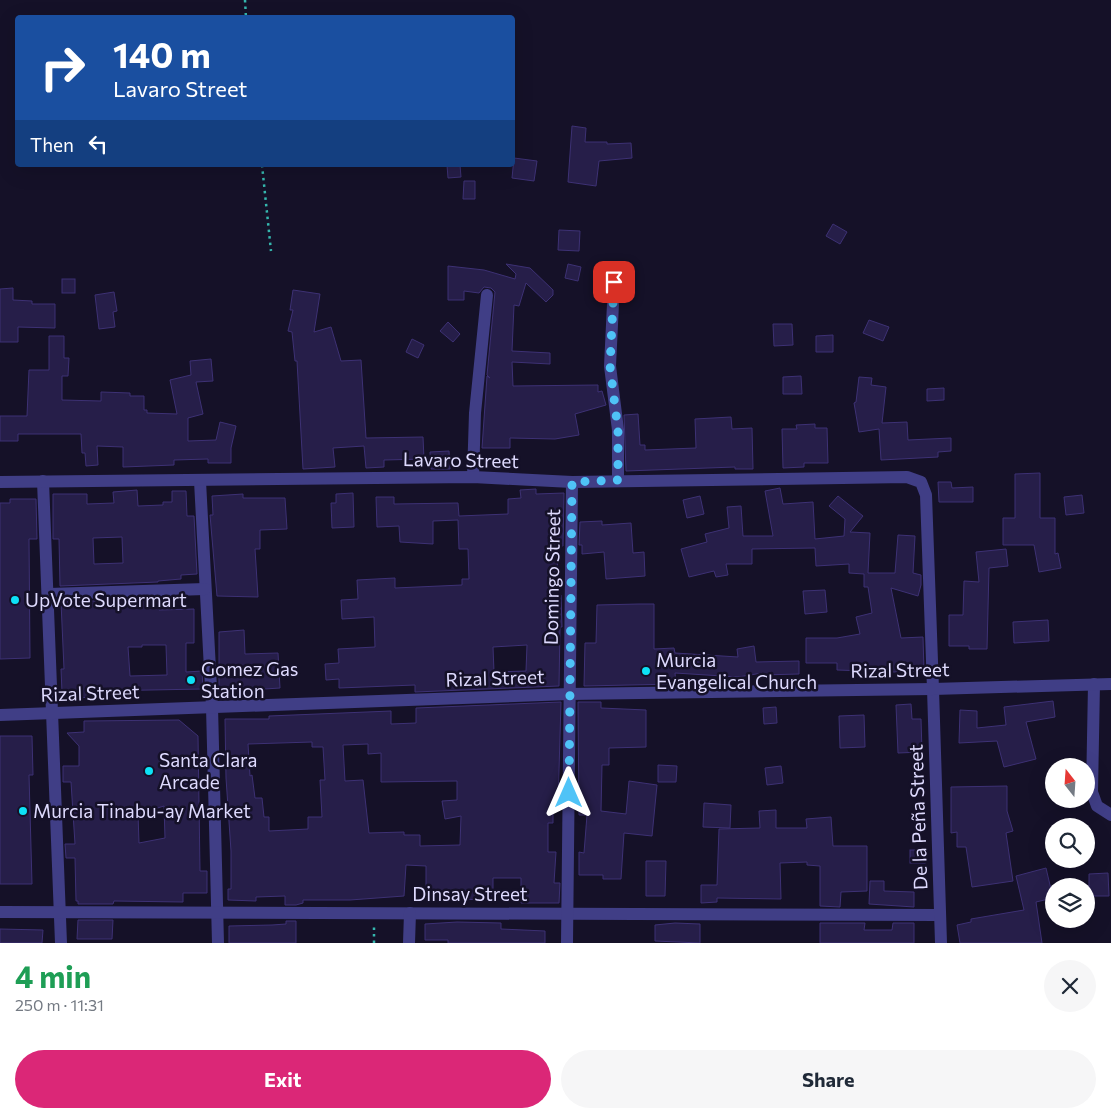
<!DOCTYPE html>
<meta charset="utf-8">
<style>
:root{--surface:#fff;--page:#f6f6f7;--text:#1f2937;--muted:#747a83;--accent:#db2777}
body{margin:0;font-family:Commissioner,sans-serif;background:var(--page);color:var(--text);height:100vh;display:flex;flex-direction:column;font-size:19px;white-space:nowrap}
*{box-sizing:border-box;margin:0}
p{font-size:16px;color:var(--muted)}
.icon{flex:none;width:28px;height:28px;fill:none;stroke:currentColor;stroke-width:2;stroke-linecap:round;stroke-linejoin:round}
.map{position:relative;height:943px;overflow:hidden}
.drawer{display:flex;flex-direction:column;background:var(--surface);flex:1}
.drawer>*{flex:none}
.guide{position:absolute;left:15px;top:15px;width:500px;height:152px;border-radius:5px;box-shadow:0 5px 20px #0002;background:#1a4fa0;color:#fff;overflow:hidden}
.needle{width:32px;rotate:343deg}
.buttons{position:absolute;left:1045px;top:758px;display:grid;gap:10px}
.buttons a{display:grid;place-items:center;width:50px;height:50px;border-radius:50%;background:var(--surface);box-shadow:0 5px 20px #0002;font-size:25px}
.pin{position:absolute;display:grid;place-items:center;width:42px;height:42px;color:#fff;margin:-21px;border-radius:10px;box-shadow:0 2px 8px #0006}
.me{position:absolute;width:55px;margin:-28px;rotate:0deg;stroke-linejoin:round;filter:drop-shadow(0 0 4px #0008)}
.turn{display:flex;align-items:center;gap:18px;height:105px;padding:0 15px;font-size:22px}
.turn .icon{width:65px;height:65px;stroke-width:2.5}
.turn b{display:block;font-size:35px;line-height:42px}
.then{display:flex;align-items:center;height:48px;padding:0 15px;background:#0003;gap:10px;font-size:19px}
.round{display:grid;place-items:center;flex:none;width:52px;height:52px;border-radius:26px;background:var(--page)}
.overview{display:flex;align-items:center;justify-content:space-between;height:85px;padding:0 15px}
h1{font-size:30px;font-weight:700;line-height:38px;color:#1e9e55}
.button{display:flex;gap:10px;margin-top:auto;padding:10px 15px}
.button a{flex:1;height:58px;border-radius:30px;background:var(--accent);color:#fff;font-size:20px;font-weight:700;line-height:58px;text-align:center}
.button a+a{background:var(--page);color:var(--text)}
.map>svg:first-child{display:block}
.building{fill:#261e49;stroke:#3d3174;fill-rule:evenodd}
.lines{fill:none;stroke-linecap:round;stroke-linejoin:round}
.path{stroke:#35b7ae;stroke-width:2.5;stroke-dasharray:2.5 4;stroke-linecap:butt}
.minor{stroke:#403e86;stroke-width:12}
.tertiary{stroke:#403e86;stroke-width:12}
.route{stroke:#4fc3f7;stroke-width:9;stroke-dasharray:0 16.2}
.poi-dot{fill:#0de2f6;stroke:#151128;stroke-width:2}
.labels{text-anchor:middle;stroke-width:5;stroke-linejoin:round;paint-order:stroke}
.street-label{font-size:19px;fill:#dedafe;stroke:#151128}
.poi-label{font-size:19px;fill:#dedafe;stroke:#151128;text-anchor:start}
</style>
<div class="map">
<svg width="1111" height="943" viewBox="0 0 1111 943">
<rect width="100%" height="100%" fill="#151128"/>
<!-- building -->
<g class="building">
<polygon points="572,126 586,128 585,142 607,142 607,144 631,143 632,158 599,161 596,186 568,182"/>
<polygon points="514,158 537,161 534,181 512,178"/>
<polygon points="447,165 460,165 461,177 448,178"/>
<polygon points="464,181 475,181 475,199 463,199"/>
<polygon points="833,224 847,232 840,244 826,236"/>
<polygon points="559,230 580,231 579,251 558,250"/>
<polygon points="506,264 530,268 553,290 553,295 546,302 526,283 519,306 514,305 512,351 550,353 550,364 512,362 513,386 598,385 598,392 602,391 606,405 575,414 579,435 555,439 510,438 510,448 482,448 487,376 490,378 487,375 495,292 491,288 484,287 479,293 464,291 464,300 448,300 448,266 484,270 515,279 516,274"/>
<polygon points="568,264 581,267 578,281 565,278"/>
<rect x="62" y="279" width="13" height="14"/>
<polygon points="13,288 13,300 32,301 32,304 55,304 55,328 18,327 18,342 0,342 0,289"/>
<polygon points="293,290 320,294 314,332 331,327 341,361 361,360 366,438 423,437 424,459 384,460 384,467 366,468 364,446 333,448 335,467 303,469 297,361 295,361 292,332 288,331 293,310 290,310"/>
<polygon points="114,292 117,311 113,312 115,327 99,329 95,295"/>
<polygon points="869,320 889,327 883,341 863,333"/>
<polygon points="448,322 460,334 453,342 440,331"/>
<polygon points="773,324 792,324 793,345 774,346"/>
<polygon points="833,335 833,352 816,352 816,336"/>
<polygon points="49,336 64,336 64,358 69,358 68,376 62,376 62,400 101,401 101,392 130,393 130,396 144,396 144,410 147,410 147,413 177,414 170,380 191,375 190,361 211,359 213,381 196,382 203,414 188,418 188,441 216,440 220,422 236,426 231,448 231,463 208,463 208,459 174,460 174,465 123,467 123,447 97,446 98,465 86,466 85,453 82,453 81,434 18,434 18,441 0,441 0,416 27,416 29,370 49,370"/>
<polygon points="412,339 424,345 418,358 406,352"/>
<polygon points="801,376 802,394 783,394 783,377"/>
<polygon points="859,377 872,378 871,385 886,387 882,423 907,422 908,440 951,438 951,451 938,452 938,457 881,460 879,429 859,432 854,403 856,402"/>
<polygon points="944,388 944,400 927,401 927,389"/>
<polygon points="638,414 640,445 645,445 645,450 696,448 695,419 731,417 732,429 752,428 753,469 735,469 735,467 626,471 624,415"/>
<polygon points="815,424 815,428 827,428 828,463 804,463 804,467 783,468 782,429 797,429 796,425"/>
<polygon points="449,451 450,469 431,469 430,452"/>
<polygon points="1040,473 1040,518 1055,518 1055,554 1058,553 1061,568 1039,572 1034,545 1003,545 1003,518 1015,518 1015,474"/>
<polygon points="938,482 951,482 952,488 973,487 973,502 939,502"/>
<polygon points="780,488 783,504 813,502 815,539 844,536 845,519 829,506 838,496 863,516 850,532 870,533 868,573 895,573 898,535 915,536 913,573 921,575 921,585 918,596 891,588 901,638 923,637 924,671 894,672 837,670 837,663 806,663 806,638 837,638 860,634 856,617 872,613 868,587 864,587 864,574 849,573 849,564 816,566 815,548 752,549 752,564 726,564 728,575 716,577 714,571 689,577 681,549 707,542 705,534 729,528 727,507 741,506 743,536 773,536 765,491"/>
<path d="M536,489V494L564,493L563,546H557L558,595H561L562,627H560L559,686L415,692V685L339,688V679L326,680L325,664L339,663L338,649L375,647L374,617L342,619L341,600L358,599L357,580L395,578V588L462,585V579H469L468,549H459L458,520L433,521V544L400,542L399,526L377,527L376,497H394V504L458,503L459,516L508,514V499L521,498L520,490ZM527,645L526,671L494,672L493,647Z"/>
<path d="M137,490L138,506L163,505V502H172V491H186L187,516H194L197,574L181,575V579L158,581V582L60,586L59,539H53V494H87V504L114,503L113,492ZM122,537L123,563L94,564L93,538Z"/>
<polygon points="353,493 354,527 332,528 331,503 336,503 336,494"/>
<polygon points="243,494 243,498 285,498 287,529 260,530 260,549 255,549 258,597 217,596 210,515 213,515 212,496"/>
<polygon points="1082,495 1084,513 1066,515 1064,497"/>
<polygon points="700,496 704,514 687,518 683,500"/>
<polygon points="10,499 36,499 37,539 29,539 30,658 0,659 0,503 10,503"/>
<polygon points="602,521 602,525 631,523 633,553 644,552 645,576 606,579 604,552 582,554 582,545 579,545 580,522"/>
<polygon points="1006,549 1008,566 989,568 987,649 969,649 969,646 949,646 949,615 963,615 964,581 979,582 976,552"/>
<polygon points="825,590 827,612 805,614 803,591"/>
<path d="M159,599V610L194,609V643H186V672L202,671L203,689L97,691L98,697L67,698L62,692L61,669H64L61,602ZM142,645H166L167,675L130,676L128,647H142Z"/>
<polygon points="639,604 654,604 654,649 674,648 675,653 738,657 737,649 754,646 756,662 799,661 799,674 762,675 762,673 738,677 675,673 676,684 584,686 585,643 596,643 597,605"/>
<polygon points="1048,620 1049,641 1014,643 1013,622"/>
<polygon points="244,630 245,654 278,653 280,688 219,692 219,632"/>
<polygon points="1053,701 1055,717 1026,722 1036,759 1004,767 997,741 959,743 960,710 977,711 977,728 1006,725 1004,707"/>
<path d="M561,702L558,805H553V823H548V852H556L554,883H560L559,903H521V878H493V900L454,899V894L426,893V866L406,865L404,896L350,900H303V903L296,905H285V896L256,897V901L228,900V889H231V851L226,778L225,719H269V716L391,711V724L416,723V708ZM312,742V747H323L325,780H320L322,817H308V829L269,831V817H264L262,798H255L252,775L250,776L248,744ZM368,744V754L381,753V782L457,781V800L442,801L445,819L461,816L460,845L420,846V835H404V832L369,833L363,780L345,781L343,745Z"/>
<polygon points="578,702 601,702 601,708 646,710 646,747 609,748 609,765 602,765 601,811 626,814 629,781 657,785 652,836 624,833 621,879 603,879 603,875 579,875 579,852 584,853 587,815 579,815"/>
<polygon points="911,704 912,719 921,719 922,752 898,753 896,705"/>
<polygon points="776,707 777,723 764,724 763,708"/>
<polygon points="864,715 865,747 840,748 839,716"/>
<path d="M179,720L198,736L200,871H207V893H183V902L114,901L113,904H78V901H76L75,858H66L65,844H75L71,782H63V766H79V746L67,733L84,732V721ZM164,806L165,838L139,843L138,814Z"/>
<polygon points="0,736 32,736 33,775 29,775 32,884 0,884"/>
<polygon points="658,765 677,766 676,782 658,782"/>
<polygon points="781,766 783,783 767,785 765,768"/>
<polygon points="1007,786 1007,811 1013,831 1006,833 1013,881 972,887 966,847 957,847 957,832 951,833 951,787"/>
<polygon points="704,803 731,805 730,828 703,827"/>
<polygon points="776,810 776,828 807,828 806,819 831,817 833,846 867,846 867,891 841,892 840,907 820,906 820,866 807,865 807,862 780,863 781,899 717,898 717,902 701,903 701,885 717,885 719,829 760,828 759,811"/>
<rect x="910" y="850" width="15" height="13"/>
<polygon points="646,861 666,861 665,896 646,896"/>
<polygon points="1046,868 1053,898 1036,902 1042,943 960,943 957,925 971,922 971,919 1024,910 1016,876"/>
<polygon points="1108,873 1109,896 1089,896 1089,874"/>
<polygon points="870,881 884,881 884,891 914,892 914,907 869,904"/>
<polygon points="78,920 113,920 112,939 77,939"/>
<polygon points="286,921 296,921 296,943 229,943 229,926 272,925 286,924"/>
<polygon points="457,922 501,923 501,929 545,931 545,943 448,943 448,940 425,940 425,924"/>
<polygon points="675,923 700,924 700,943 655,941 655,925"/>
<polygon points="820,923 865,923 864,930 892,930 893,923 914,923 914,943 820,943"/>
<polygon points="0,929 43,930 42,943 0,943"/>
</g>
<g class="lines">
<!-- path -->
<g class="path">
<polyline points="245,0 246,18"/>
<polyline points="262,165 271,251"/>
<polyline points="374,943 374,927"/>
</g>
<!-- minor -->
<g class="minor">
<polyline points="614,283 610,366 618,430 618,480"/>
<polyline points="473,477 475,413 487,295"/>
<polyline points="43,481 61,943"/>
<polyline points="200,481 212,707 218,943"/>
<polyline points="0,482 473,477 572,482 907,477 921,482 926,495 933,689"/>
<polyline points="49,594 205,589"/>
<polyline points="1094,684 1092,792 1097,806 1111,815"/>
<polyline points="0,912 940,915"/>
<polyline points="409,943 410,913"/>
<polyline points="567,943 572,482"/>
</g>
<!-- tertiary -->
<g class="tertiary">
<polyline points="933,689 941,943"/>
<polyline points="0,715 569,694 933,689 1111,684"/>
</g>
</g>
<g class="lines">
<!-- route -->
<polyline class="route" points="569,793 572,482 618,480 618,430 610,366 614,282"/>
</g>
<!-- markers -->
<g class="poi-dot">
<circle cx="15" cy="600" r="5"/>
<circle cx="646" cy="671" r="5"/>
<circle cx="191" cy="680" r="5"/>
<circle cx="149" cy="771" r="5"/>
<circle cx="23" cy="811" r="5"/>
</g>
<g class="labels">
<!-- street labels -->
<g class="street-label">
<text transform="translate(461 460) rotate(1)" y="7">Lavaro Street</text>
<text transform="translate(552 577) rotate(-89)" y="7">Domingo Street</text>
<text transform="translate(900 670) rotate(-1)" y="7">Rizal Street</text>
<text transform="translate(495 678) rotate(-2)" y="7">Rizal Street</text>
<text transform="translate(90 693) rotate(-2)" y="7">Rizal Street</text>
<text transform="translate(918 817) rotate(-92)" y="7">De la Peña Street</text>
<text x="470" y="901">Dinsay Street</text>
</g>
<!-- poi labels -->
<g class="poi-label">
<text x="25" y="607">UpVote Supermart</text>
<text x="656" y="667">Murcia<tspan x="656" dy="22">Evangelical Church</tspan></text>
<text x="201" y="676">Gomez Gas<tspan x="201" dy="22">Station</tspan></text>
<text x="159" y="767">Santa Clara<tspan x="159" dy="22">Arcade</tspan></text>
<text x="33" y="818">Murcia Tinabu-ay Market</text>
</g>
</g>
</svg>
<div class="buttons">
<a><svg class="needle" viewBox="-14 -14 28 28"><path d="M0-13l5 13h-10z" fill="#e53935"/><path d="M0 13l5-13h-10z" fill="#747a83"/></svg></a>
<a><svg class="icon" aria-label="search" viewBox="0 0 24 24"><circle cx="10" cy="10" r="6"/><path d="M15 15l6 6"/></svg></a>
<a><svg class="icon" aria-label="layers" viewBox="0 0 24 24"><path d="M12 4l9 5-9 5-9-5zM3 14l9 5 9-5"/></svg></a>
</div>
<div class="pin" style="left:614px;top:282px;background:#d93025"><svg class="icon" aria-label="arrive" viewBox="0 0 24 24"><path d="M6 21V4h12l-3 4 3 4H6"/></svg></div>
<svg class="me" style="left:569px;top:793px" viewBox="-20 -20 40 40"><path d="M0-17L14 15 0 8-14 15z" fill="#4fc3f7" stroke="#fff" stroke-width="4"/></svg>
<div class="guide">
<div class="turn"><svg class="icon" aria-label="right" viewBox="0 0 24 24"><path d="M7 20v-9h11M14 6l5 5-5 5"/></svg><div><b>140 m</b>Lavaro Street</div></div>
<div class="then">Then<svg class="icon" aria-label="left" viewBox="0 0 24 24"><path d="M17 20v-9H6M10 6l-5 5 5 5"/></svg></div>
</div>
</div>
<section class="drawer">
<div class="overview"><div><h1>4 min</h1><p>250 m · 11:31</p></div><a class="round"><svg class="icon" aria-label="close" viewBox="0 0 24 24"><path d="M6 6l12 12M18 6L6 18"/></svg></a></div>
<div class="button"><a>Exit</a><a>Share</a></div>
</section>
